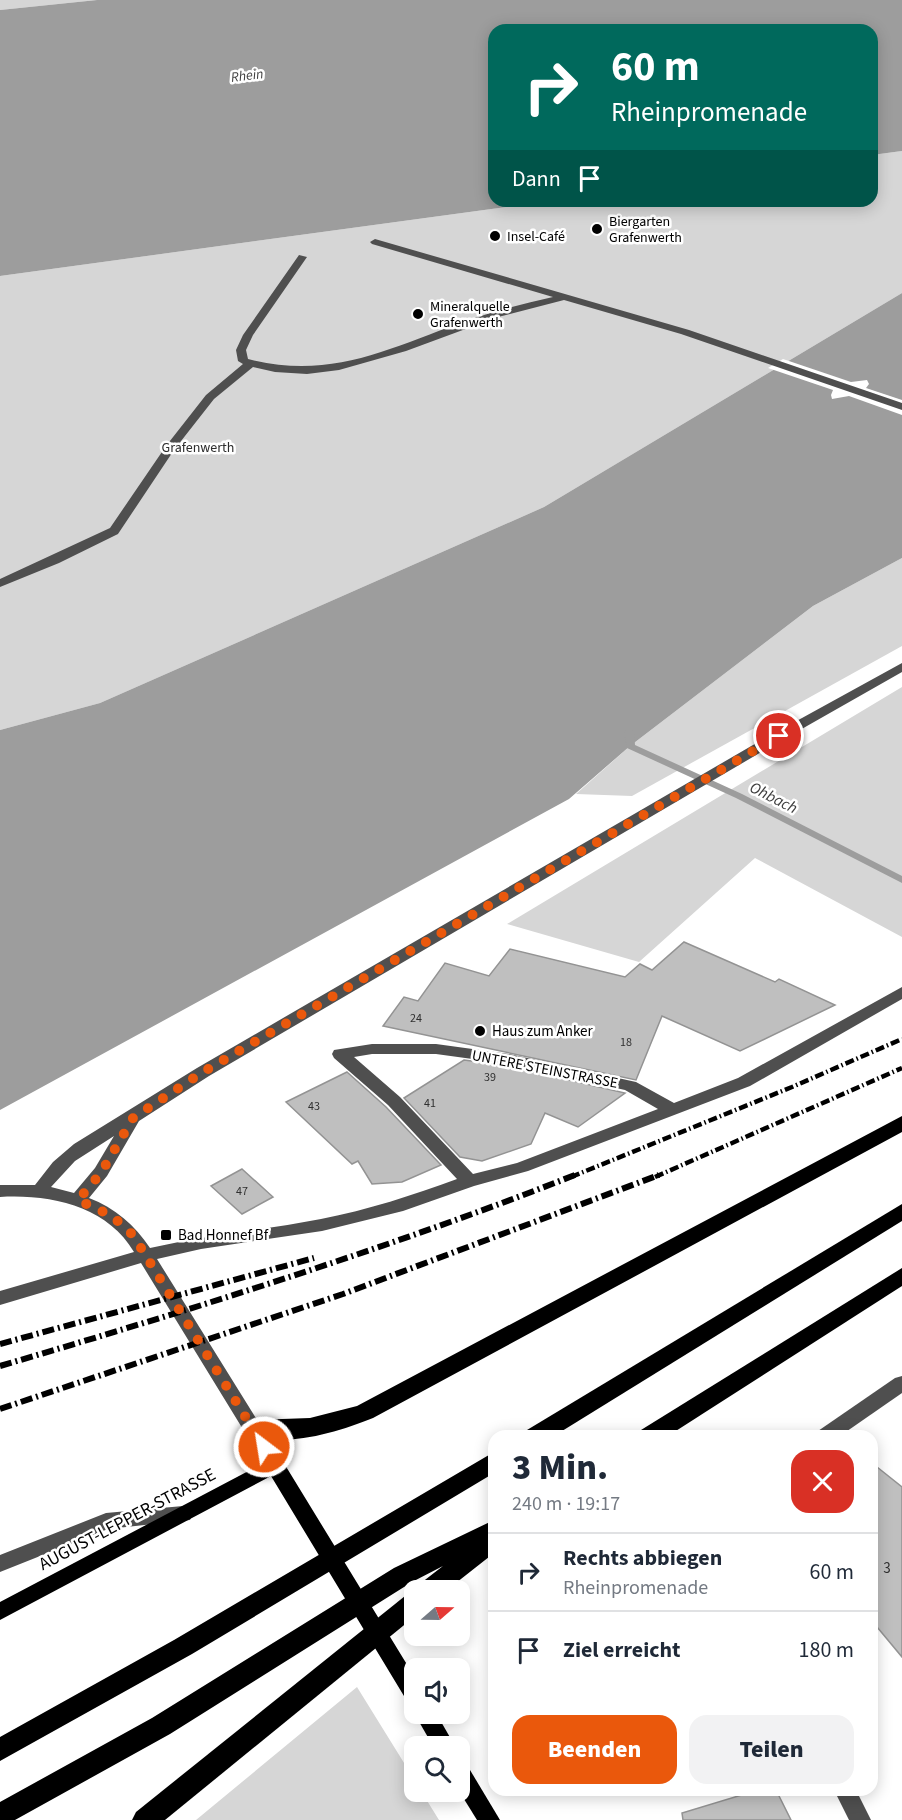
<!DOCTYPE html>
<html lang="de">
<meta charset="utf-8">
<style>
:root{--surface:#fff;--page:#f2f2f3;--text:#1f2937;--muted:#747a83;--line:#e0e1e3;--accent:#ea580c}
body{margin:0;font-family:"Source Sans 3",sans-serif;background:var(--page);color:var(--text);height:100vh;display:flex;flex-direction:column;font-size:22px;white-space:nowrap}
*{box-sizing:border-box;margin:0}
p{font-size:20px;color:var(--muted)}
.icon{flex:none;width:33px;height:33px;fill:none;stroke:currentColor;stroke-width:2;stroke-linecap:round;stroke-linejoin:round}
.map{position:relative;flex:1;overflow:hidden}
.details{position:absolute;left:488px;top:1430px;width:390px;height:366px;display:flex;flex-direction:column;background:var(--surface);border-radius:18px;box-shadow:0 3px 15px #0003}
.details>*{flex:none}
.top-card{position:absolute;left:488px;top:24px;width:390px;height:183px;border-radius:18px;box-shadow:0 3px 15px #0003;background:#00695c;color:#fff;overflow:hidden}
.needle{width:39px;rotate:70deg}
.tools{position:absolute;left:404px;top:1580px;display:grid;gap:12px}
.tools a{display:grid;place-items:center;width:66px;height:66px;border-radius:12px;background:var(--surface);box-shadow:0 3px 15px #0003;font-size:30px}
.pin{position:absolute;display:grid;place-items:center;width:51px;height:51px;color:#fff;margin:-26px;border:3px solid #fff;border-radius:50%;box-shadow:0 2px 6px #0007}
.me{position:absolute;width:66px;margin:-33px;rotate:329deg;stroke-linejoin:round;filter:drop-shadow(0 0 4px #0008)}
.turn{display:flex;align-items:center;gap:21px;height:126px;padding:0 24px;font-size:27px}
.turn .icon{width:78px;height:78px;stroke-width:2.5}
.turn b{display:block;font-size:42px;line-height:51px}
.then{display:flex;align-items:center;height:57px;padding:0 24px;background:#0003;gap:12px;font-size:22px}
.round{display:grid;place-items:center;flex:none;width:63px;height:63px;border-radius:18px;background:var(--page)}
.head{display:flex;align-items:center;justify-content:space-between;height:102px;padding:0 24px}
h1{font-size:36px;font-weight:800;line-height:45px}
.action{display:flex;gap:12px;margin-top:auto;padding:12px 24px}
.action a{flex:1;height:69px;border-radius:18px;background:var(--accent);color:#fff;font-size:24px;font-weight:800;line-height:69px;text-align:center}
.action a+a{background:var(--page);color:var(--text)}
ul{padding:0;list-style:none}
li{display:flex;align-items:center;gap:18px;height:78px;padding:0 24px;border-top:2px solid var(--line)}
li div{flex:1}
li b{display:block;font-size:22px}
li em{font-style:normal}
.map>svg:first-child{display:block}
.green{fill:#d6d6d6}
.water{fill:#9d9d9d}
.pier{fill:#fff}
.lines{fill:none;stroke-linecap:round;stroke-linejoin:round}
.stream{fill:#9d9d9d;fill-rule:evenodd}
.building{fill:#bfbfbf;stroke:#939393;stroke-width:1.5}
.minor{fill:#4f4f4f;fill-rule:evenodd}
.major{fill:#000;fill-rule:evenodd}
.highway{fill:#000;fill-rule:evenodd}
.rail-far1{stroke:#000;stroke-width:4.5;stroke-dasharray:9 3 1.5 3;stroke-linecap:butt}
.rail{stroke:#000;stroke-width:6;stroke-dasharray:12 4 2 4;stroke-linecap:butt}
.route{stroke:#ea580c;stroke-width:10;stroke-dasharray:0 18}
.poi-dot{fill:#000;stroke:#fff;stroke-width:2}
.labels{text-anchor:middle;stroke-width:5;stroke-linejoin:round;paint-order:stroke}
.number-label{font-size:12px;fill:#303030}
.far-water-label{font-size:14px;font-style:italic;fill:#3e3e3e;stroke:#fff}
.far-poi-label{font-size:14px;fill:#000;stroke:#fff;text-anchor:start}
.far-park-label{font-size:14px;fill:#2d2d2d;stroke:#fff}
.poi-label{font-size:15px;fill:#000;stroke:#fff;text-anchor:start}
.street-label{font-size:15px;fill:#000;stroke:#fff}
.near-number-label{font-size:15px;fill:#303030}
.water-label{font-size:16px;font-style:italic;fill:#3e3e3e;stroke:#fff}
.near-street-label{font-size:18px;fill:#000;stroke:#fff}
</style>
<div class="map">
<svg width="902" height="1820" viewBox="0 0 902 1820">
<rect width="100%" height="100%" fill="#fff"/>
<!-- green -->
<g class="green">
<polygon points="0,0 97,0 0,10"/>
<polygon points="902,151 902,293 544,507 100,703 0,730 0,276 550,201 872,201 872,155"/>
<polygon points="902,558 902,646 632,796 576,794 630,746 813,606"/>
<polygon points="902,687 902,937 755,858 639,962 507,924"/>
<polygon points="357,1687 414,1779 414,1791 421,1791 439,1820 196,1820"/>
</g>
<!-- water -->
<g class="water">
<polygon points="97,0 902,0 902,151 872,155 872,30 494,30 494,201 550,201 0,276 0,10"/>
<polygon points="902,293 902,558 813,606 630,746 569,799 0,1110 0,730 100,703 544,507"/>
</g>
<!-- pier -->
<polygon class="pier" points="783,359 851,382 867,380 869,384 866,388 902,400 902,415 849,396 832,399 831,395 833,390 768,368"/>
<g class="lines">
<!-- stream -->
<polygon class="stream" points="629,729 634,732 635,745 742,794 902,876 902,883 736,798 627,748 624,732"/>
</g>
<!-- building -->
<g class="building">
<polygon points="684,942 775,982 779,979 835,1005 740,1051 662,1016 636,1080 383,1026 404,997 418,1001 445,963 489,976 510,949 625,977 640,964 652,970"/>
<polygon points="464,1060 509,1066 625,1093 578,1127 545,1113 531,1144 482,1161 460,1157 404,1098"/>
<polygon points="347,1072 386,1107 441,1165 402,1182 372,1184 358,1161 352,1164 286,1102"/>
<polygon points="242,1169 273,1197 242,1214 211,1186"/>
<polygon points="872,1463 902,1487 902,1657 872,1621"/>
<polygon points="758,1790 776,1790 791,1820 683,1820 682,1813"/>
</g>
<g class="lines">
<!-- minor -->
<g class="minor">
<path d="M375,239L689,330L902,403V410L681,334L564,300L498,317L406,351L339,370L307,374L275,372L253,367L214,399L174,450L118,534L59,563L0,587V579L110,528L166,446L206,395L243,364L238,361L236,350L243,335L299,255L307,257L253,335L246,350L248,359C329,380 386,350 460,323C491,312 522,304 553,297L372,244L370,242Z"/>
<path d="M902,663V672L763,751L209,1076L139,1121L107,1176L89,1198C115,1208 135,1225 150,1248C207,1235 264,1230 321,1219C368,1210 413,1195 457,1179L388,1105L334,1058L332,1054L334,1050L372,1044H436L509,1054L636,1082L674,1103L738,1078L902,987V999L750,1086L528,1171L474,1186L403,1211L322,1231L201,1249L157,1259L282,1460L285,1465L282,1470L275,1473L268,1470L141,1263L0,1305V1291L134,1252C107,1206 50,1194 0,1197V1185H35L53,1162L74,1144L197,1068L753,745ZM372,1054H436L509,1064L625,1090L658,1109L517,1163L473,1174L400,1097L354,1057ZM114,1136L95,1168L74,1193L51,1187L75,1161Z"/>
<polygon points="902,1376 902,1393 840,1436 816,1436 818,1431 895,1378"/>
<polygon points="183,1506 190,1508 193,1514 190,1520 108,1529 0,1572 0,1555 106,1513"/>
<polygon points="834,1790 856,1790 871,1820 849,1820"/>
</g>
<!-- major -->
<g class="major">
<polygon points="275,1457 282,1460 414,1676 414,1704 407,1701 271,1476 0,1620 0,1602"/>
<polygon points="414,1713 436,1713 455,1746 433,1746"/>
<polygon points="459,1762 467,1765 500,1820 477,1820 459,1791"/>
</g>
<!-- highway -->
<g class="highway">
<path d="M902,1116V1132L373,1418C336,1433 285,1448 245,1435L242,1429L245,1423L253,1420L310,1418L357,1406Z"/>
<polygon points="902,1204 902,1221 554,1436 524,1436 527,1430"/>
<polygon points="902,1268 902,1286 668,1436 638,1436 641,1430"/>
<polygon points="494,1452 494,1473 192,1654 0,1761 0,1737 174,1640"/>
<polygon points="494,1520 494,1553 447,1590 418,1590 421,1583 443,1566 412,1582 170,1734 15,1820 0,1820 0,1802 152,1718 394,1568"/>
<polygon points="414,1593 414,1617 165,1820 132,1820 136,1812 405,1596"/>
</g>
<!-- rail-far1 -->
<g class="rail-far1">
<polyline points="571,1177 792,1087 902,1039"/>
<polyline points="655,1177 902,1068"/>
</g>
<!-- rail -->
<g class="rail">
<polyline points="0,1344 314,1258"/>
<path d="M0,1366C194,1309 387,1249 575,1175"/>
<polyline points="0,1409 343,1294 659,1175"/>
</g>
</g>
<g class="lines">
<!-- route -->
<polyline class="route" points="264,1447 133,1235 112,1216 78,1200 101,1173 133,1118 203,1072 779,736"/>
</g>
<!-- markers -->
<g class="poi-dot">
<circle cx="597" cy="229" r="6"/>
<circle cx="495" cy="236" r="6"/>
<circle cx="418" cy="314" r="6"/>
<circle cx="480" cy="1031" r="6"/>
<rect x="160" y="1229" width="12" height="12" rx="3"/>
</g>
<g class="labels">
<!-- number labels -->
<g class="number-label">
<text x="416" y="1022">24</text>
<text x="626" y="1046">18</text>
<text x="490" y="1081">39</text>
<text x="430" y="1107">41</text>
<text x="314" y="1110">43</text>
<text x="242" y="1195">47</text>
</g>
<!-- far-water labels -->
<g class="far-water-label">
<text transform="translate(247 75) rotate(-7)" y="5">Rhein</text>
</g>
<!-- far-poi labels -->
<g class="far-poi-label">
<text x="609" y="226">Biergarten<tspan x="609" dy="16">Grafenwerth</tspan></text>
<text x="507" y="241">Insel-Café</text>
<text x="430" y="311">Mineralquelle<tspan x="430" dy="16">Grafenwerth</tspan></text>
</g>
<!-- far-park labels -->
<g class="far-park-label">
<text x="198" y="452">Grafenwerth</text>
</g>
<!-- poi labels -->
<g class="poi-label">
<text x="492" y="1036">Haus zum Anker</text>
<text x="178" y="1240">Bad Honnef Bf</text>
</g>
<!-- street labels -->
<g class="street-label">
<text transform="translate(545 1069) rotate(11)" y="5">UNTERE STEINSTRASSE</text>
</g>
<!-- near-number labels -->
<g class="near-number-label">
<text x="887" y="1573">3</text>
</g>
<!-- water labels -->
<g class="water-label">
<text transform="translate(774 797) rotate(27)" y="6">Ohbach</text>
</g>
<!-- near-street labels -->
<g class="near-street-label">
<text transform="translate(127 1519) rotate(-28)" y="6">AUGUST-LEPPER-STRASSE</text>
</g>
</g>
</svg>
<div class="tools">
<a><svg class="needle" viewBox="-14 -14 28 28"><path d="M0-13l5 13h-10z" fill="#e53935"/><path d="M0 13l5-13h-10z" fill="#747a83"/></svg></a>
<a><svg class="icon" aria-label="sound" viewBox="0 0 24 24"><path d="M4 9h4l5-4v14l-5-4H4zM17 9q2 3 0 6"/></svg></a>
<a><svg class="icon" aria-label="search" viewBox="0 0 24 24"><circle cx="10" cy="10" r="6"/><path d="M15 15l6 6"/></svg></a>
</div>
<div class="pin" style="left:779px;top:736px;background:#d93025"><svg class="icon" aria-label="arrive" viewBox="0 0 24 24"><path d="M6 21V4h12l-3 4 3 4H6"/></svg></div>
<svg class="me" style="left:264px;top:1447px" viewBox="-20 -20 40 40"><circle r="17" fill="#ea580c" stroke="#fff" stroke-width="3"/><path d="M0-11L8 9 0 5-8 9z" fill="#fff"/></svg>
<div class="top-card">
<div class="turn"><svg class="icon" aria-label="right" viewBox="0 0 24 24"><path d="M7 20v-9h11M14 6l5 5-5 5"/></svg><div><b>60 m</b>Rheinpromenade</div></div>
<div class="then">Dann<svg class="icon" aria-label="arrive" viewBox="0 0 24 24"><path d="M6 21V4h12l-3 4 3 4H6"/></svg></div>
</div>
<section class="details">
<div class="head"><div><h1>3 Min.</h1><p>240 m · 19:17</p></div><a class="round" style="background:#d93025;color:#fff"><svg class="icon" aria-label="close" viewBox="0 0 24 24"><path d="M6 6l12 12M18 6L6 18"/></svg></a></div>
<ul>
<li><svg class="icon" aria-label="right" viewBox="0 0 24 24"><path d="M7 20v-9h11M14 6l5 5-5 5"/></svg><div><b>Rechts abbiegen</b><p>Rheinpromenade</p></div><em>60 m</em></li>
<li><svg class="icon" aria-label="arrive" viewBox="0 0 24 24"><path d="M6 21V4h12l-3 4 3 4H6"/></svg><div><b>Ziel erreicht</b></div><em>180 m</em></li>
</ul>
<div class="action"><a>Beenden</a><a>Teilen</a></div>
</section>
</div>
